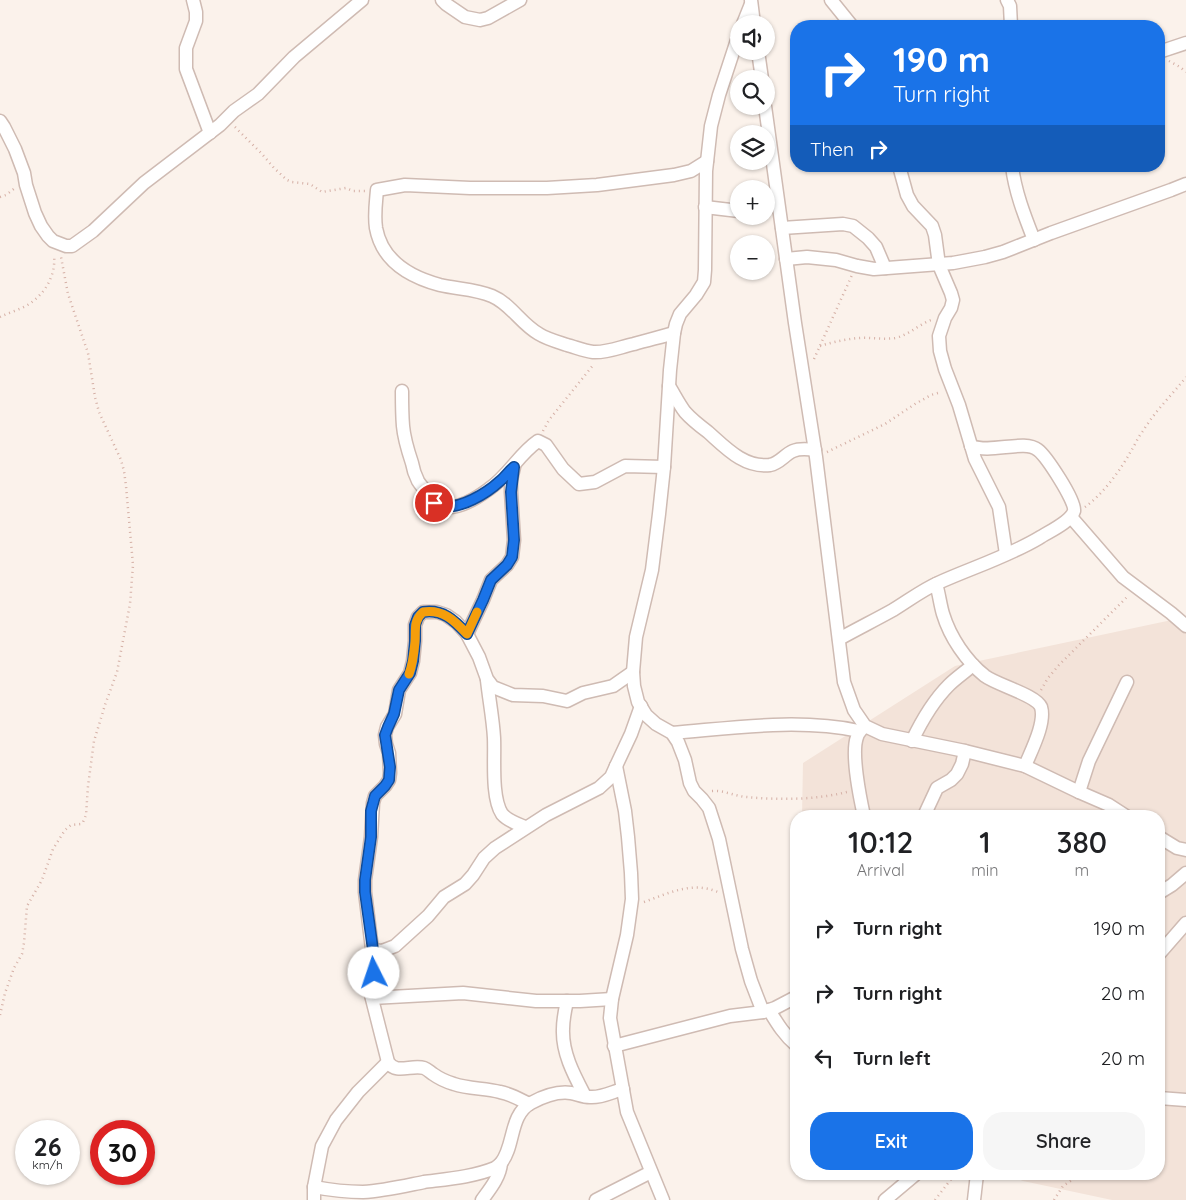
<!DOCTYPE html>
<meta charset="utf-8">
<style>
:root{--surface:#fff;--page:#f6f6f6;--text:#202124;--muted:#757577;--accent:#1a73e8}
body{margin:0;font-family:Quicksand,sans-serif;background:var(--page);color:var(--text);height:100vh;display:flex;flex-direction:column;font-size:19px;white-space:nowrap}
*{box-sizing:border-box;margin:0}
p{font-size:16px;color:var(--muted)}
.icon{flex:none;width:28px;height:28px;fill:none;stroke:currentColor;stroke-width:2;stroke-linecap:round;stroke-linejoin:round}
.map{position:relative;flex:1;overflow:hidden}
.details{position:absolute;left:790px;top:810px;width:375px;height:370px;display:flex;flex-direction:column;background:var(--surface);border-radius:20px;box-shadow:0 1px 4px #0004}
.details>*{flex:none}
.hud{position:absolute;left:790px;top:20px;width:375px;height:152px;border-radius:20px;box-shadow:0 1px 4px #0004;background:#1a73e8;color:#fff;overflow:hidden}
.controls{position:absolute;left:730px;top:15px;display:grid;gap:10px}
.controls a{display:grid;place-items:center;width:45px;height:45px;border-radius:50%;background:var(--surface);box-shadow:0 1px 4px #0004;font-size:25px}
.speed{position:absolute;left:15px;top:1120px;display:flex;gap:10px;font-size:25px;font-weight:700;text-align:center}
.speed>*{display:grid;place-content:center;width:65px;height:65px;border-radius:50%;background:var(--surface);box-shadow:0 1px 4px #0004;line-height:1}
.speed small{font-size:12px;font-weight:400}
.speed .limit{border:8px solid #d22;background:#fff;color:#111}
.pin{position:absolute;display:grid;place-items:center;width:42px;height:42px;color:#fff;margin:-21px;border:2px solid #fff;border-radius:50%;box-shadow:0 1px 5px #0007}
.me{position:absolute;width:55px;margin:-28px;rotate:356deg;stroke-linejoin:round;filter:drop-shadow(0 0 4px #0008)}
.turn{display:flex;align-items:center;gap:18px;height:105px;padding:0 20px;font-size:22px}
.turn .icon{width:65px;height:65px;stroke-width:2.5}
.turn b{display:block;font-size:35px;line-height:42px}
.then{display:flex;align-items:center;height:48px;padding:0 20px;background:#0003;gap:10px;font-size:19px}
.eta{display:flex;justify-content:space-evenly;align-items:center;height:85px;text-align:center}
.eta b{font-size:30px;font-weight:600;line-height:35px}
.primary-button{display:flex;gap:10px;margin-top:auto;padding:10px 20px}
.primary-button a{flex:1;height:58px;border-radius:20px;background:var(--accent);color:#fff;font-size:20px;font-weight:600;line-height:58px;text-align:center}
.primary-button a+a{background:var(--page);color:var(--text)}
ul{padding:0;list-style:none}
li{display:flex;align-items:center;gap:15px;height:65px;padding:0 20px}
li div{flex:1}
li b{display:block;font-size:19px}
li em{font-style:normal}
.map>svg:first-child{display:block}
.residential{fill:#f3e3d9}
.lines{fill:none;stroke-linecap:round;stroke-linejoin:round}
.minor-casing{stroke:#cfbbb3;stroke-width:15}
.path{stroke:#d5b0a6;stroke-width:2.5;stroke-dasharray:1 4;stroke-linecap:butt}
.minor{stroke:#fff;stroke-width:12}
.route-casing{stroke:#114b97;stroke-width:12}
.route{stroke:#1a73e8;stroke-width:9}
.slow{stroke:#f59e0b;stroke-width:9}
</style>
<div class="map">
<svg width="1186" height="1200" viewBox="0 0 1186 1200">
<rect width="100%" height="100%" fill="#fbf2eb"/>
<!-- residential -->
<polygon class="residential" points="1186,617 1186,1200 1112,1200 1023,1181 1007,1174 1159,1174 1159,816 802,816 803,763 955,666"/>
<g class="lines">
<defs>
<g id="minor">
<polyline points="193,0 196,12 196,21 186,48 186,69 210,133"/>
<polyline points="442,0 446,4 465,17 480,20 488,18 520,0"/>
<polyline points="751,0 754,24"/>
<polyline points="831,0 852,26"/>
<polyline points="1007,0 1010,6 1011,26"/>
<polyline points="743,24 751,4"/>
<polyline points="739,34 719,95 711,126 706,171 705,270 704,282 696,295 680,314 676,324 674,333 670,370 664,467 659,514 652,570 636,637 633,672 634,686 638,702 646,715 656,724 672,733 678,742 685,760 690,783 694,791 702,799 709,808 719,839 742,949 751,981 763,1012"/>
<polyline points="758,51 762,79"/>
<polyline points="1159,52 1186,43"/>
<polyline points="765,106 795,323 816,457 844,682 854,710 865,726 882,734 965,751 1025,766 1079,792 1109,805 1126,816"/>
<polyline points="0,121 4,127 15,149 24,173 26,185 35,213 41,226 48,236 53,241 66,246 72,246 93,231 144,183 220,125 234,111 258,94 294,57 362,0"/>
<polyline points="899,166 907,195 913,206 932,226 935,235 939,265 951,293 953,300 951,308 945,318 939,336 940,351 945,369 959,405 975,459 999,507 1006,554"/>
<path d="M1012,166C1015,192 1025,217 1034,240"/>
<polyline points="705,207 739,211"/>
<polyline points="782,228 843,224 853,226 868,238 876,247 885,268"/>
<polyline points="786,259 807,257 836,260 857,266 874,269 953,263 985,257 1003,252 1051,233 1171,190 1186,184"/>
<path d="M674,333C661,337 647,340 634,344C620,347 607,353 593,352C584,351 575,347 567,345C558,342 547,339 539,334C521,324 511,304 492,296C476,289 457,289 440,285C410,277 382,261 376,228C374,215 376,202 377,190L405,185L470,188H547L597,185L674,175L691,171L707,161"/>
<path d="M669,386C674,394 679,404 685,412C692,420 700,426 708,432C726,448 744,468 770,465C780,463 784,455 793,451C800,448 808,449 815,450"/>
<path d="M402,391C402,403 402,414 403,426C404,438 408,451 412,463C413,469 415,475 418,481C421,486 426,491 430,496C433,500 435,504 440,506C456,511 477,498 489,489C509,475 519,454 538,441L546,445L563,469L579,484L595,482L625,466L664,467"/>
<polyline points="1071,517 1123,577 1171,613 1186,626"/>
<path d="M936,584C939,593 940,604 943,614C950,637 966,661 985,676C997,685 1036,695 1041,707C1046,723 1031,751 1025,766"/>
<polyline points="467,634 483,600 491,580 507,565 512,557 514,540 511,492 511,480 514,467"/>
<path d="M839,639C857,629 875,620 893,610C908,601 922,590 938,583C971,568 1007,557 1039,538C1048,532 1071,522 1074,511C1076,501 1046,456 1038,450C1024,439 992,454 971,446"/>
<path d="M487,680C489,699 493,719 494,738C495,758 491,797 502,814C508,821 518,824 525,827"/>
<path d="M672,733C734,728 798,718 859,731"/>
<path d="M912,741C922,720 933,701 949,685C956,678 965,672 973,665"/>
<polyline points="616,766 625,811 628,837 631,873 632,899 627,935 612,999 610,1018 627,1112 663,1200"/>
<polyline points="1079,792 1089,761 1127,682"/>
<path d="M864,816C860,798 851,753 857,737C858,733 861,730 864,727"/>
<polyline points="924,816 937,788 951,780 957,774 962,764 965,751"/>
<polyline points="1159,837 1177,848 1186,850"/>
<polyline points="1159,893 1172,885 1186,873"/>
<polyline points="373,950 382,951 395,946 428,916 444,897 465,884 473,875 484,858 495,848 546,815 599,788 611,777 616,766 631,734 641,706"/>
<polyline points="1159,954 1186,923"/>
<polyline points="372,998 463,993 536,1001 580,1001 612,999"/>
<path d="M567,1001C565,1010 563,1019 563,1029C562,1053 574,1075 585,1096"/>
<path d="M769,1010C777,1023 784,1035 796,1045"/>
<polyline points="614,1046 730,1016 763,1012 775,1008 796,997"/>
<polyline points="1159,1098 1186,1100"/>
<path d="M529,1104C519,1099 511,1094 500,1092C485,1088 469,1089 454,1084C447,1082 440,1079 433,1074C430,1072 427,1069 424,1068C412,1064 396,1075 388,1062L371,995C371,985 375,975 374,965L365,892V880L371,837L373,803L375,796L385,786L389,780L390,773L389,753L386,744L385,735L387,727L395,714L399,690L410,673L413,661L415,641V625L418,617L423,612H437L446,615L456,622L467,634L479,657L487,679L493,687L513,695L543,696L567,701L583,693L613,686L633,672"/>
<path d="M314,1187C330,1190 346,1192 363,1192C383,1191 404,1186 424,1182C447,1179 473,1177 495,1168C498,1166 498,1166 501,1163C515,1146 509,1115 531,1103C542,1097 558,1091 571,1093C577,1094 583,1097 590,1097C601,1098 612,1092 623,1089"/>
<polyline points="314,1200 314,1187 322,1146 336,1120 358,1092 388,1062"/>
<path d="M482,1200C490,1189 500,1177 501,1163"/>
<polyline points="596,1200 651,1172"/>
<polyline points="885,1200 916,1174"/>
<polyline points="974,1200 977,1174"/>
</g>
</defs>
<!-- minor casing -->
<use href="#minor" class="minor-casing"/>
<!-- path -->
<g class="path">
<polyline points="1169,61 1180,67 1186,72"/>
<polyline points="235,127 262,154 274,168 287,180 292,182 310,184 322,192 346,188 353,191 365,191"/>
<polyline points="0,197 6,195 15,188"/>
<path d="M0,317C10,312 23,309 32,302C47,291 56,273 54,255"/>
<path d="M820,346C833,342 846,339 859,338C871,337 883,340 895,338C909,335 918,325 931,320"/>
<polyline points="814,359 852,275"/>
<polyline points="543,431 549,420 594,364"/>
<polyline points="827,452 885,424 915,404 931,395 941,392"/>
<path d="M1085,507C1103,494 1120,471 1131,451C1135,445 1138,437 1143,431C1155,411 1172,395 1186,377"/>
<polyline points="1041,690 1048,678 1059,665 1129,595"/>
<path d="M712,791C724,790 734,796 746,797C779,800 815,800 847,792"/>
<path d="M644,902C669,893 692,881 718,892"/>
<polyline points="0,1015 5,993 14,968 22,954 24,943 27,906 42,880 53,849 65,830 71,825 81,824 83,822 86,815 88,786 94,741 105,705 117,672 130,604 133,565 126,486 124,471 121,460 99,412 95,397 88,353 68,294 61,257"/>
<polyline points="935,1200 955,1174"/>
<polyline points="1054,1200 1063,1186 1081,1174"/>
</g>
<!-- minor -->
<use href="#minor" class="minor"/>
</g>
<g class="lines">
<defs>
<path id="route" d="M374,973L373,950L365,892V880L371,837V811L375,796L385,786L389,780L390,767L385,735L388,727L394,714L399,690L410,673L413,661L415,641V625L418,617L423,612C443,609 454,620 467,634L483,600L491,580L507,565L512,557L514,540L511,492L514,467C509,471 505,477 500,481C487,493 460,510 441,506C441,506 435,503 434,503"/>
</defs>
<!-- route casing -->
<use href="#route" class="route-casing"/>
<!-- route -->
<use href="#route" class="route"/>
<!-- slow -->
<path class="slow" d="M409,674C413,664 414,653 415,642C416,630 413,621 423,612C443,609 454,620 467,634L477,612"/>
</g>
</svg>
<div class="controls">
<a><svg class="icon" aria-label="sound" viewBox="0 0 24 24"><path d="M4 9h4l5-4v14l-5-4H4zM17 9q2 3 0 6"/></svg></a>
<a><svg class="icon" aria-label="search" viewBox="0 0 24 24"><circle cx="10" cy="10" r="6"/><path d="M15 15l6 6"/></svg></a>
<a><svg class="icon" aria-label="layers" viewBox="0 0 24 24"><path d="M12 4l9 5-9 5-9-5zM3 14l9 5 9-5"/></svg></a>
<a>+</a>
<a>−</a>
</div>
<div class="speed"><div>26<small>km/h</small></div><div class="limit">30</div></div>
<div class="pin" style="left:434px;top:503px;background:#d93025"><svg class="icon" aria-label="arrive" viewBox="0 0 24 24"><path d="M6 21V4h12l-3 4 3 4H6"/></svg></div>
<svg class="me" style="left:374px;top:973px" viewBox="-20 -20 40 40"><circle r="19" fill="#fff"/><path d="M0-13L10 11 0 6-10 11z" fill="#1a73e8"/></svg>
<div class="hud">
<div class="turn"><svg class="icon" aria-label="right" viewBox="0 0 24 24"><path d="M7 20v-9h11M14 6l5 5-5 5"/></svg><div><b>190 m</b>Turn right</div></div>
<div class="then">Then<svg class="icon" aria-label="right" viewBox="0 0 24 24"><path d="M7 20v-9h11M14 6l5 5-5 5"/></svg></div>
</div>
<section class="details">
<div class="eta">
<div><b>10:12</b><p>Arrival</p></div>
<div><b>1</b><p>min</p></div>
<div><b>380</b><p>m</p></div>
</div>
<ul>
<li><svg class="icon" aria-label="right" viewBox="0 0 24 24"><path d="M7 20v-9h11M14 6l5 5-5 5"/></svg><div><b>Turn right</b></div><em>190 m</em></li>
<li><svg class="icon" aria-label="right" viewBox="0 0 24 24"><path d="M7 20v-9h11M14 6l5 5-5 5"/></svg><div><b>Turn right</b></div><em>20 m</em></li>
<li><svg class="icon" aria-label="left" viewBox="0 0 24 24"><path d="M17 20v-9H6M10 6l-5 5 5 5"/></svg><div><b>Turn left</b></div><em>20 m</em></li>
</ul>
<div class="primary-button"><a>Exit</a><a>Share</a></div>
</section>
</div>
